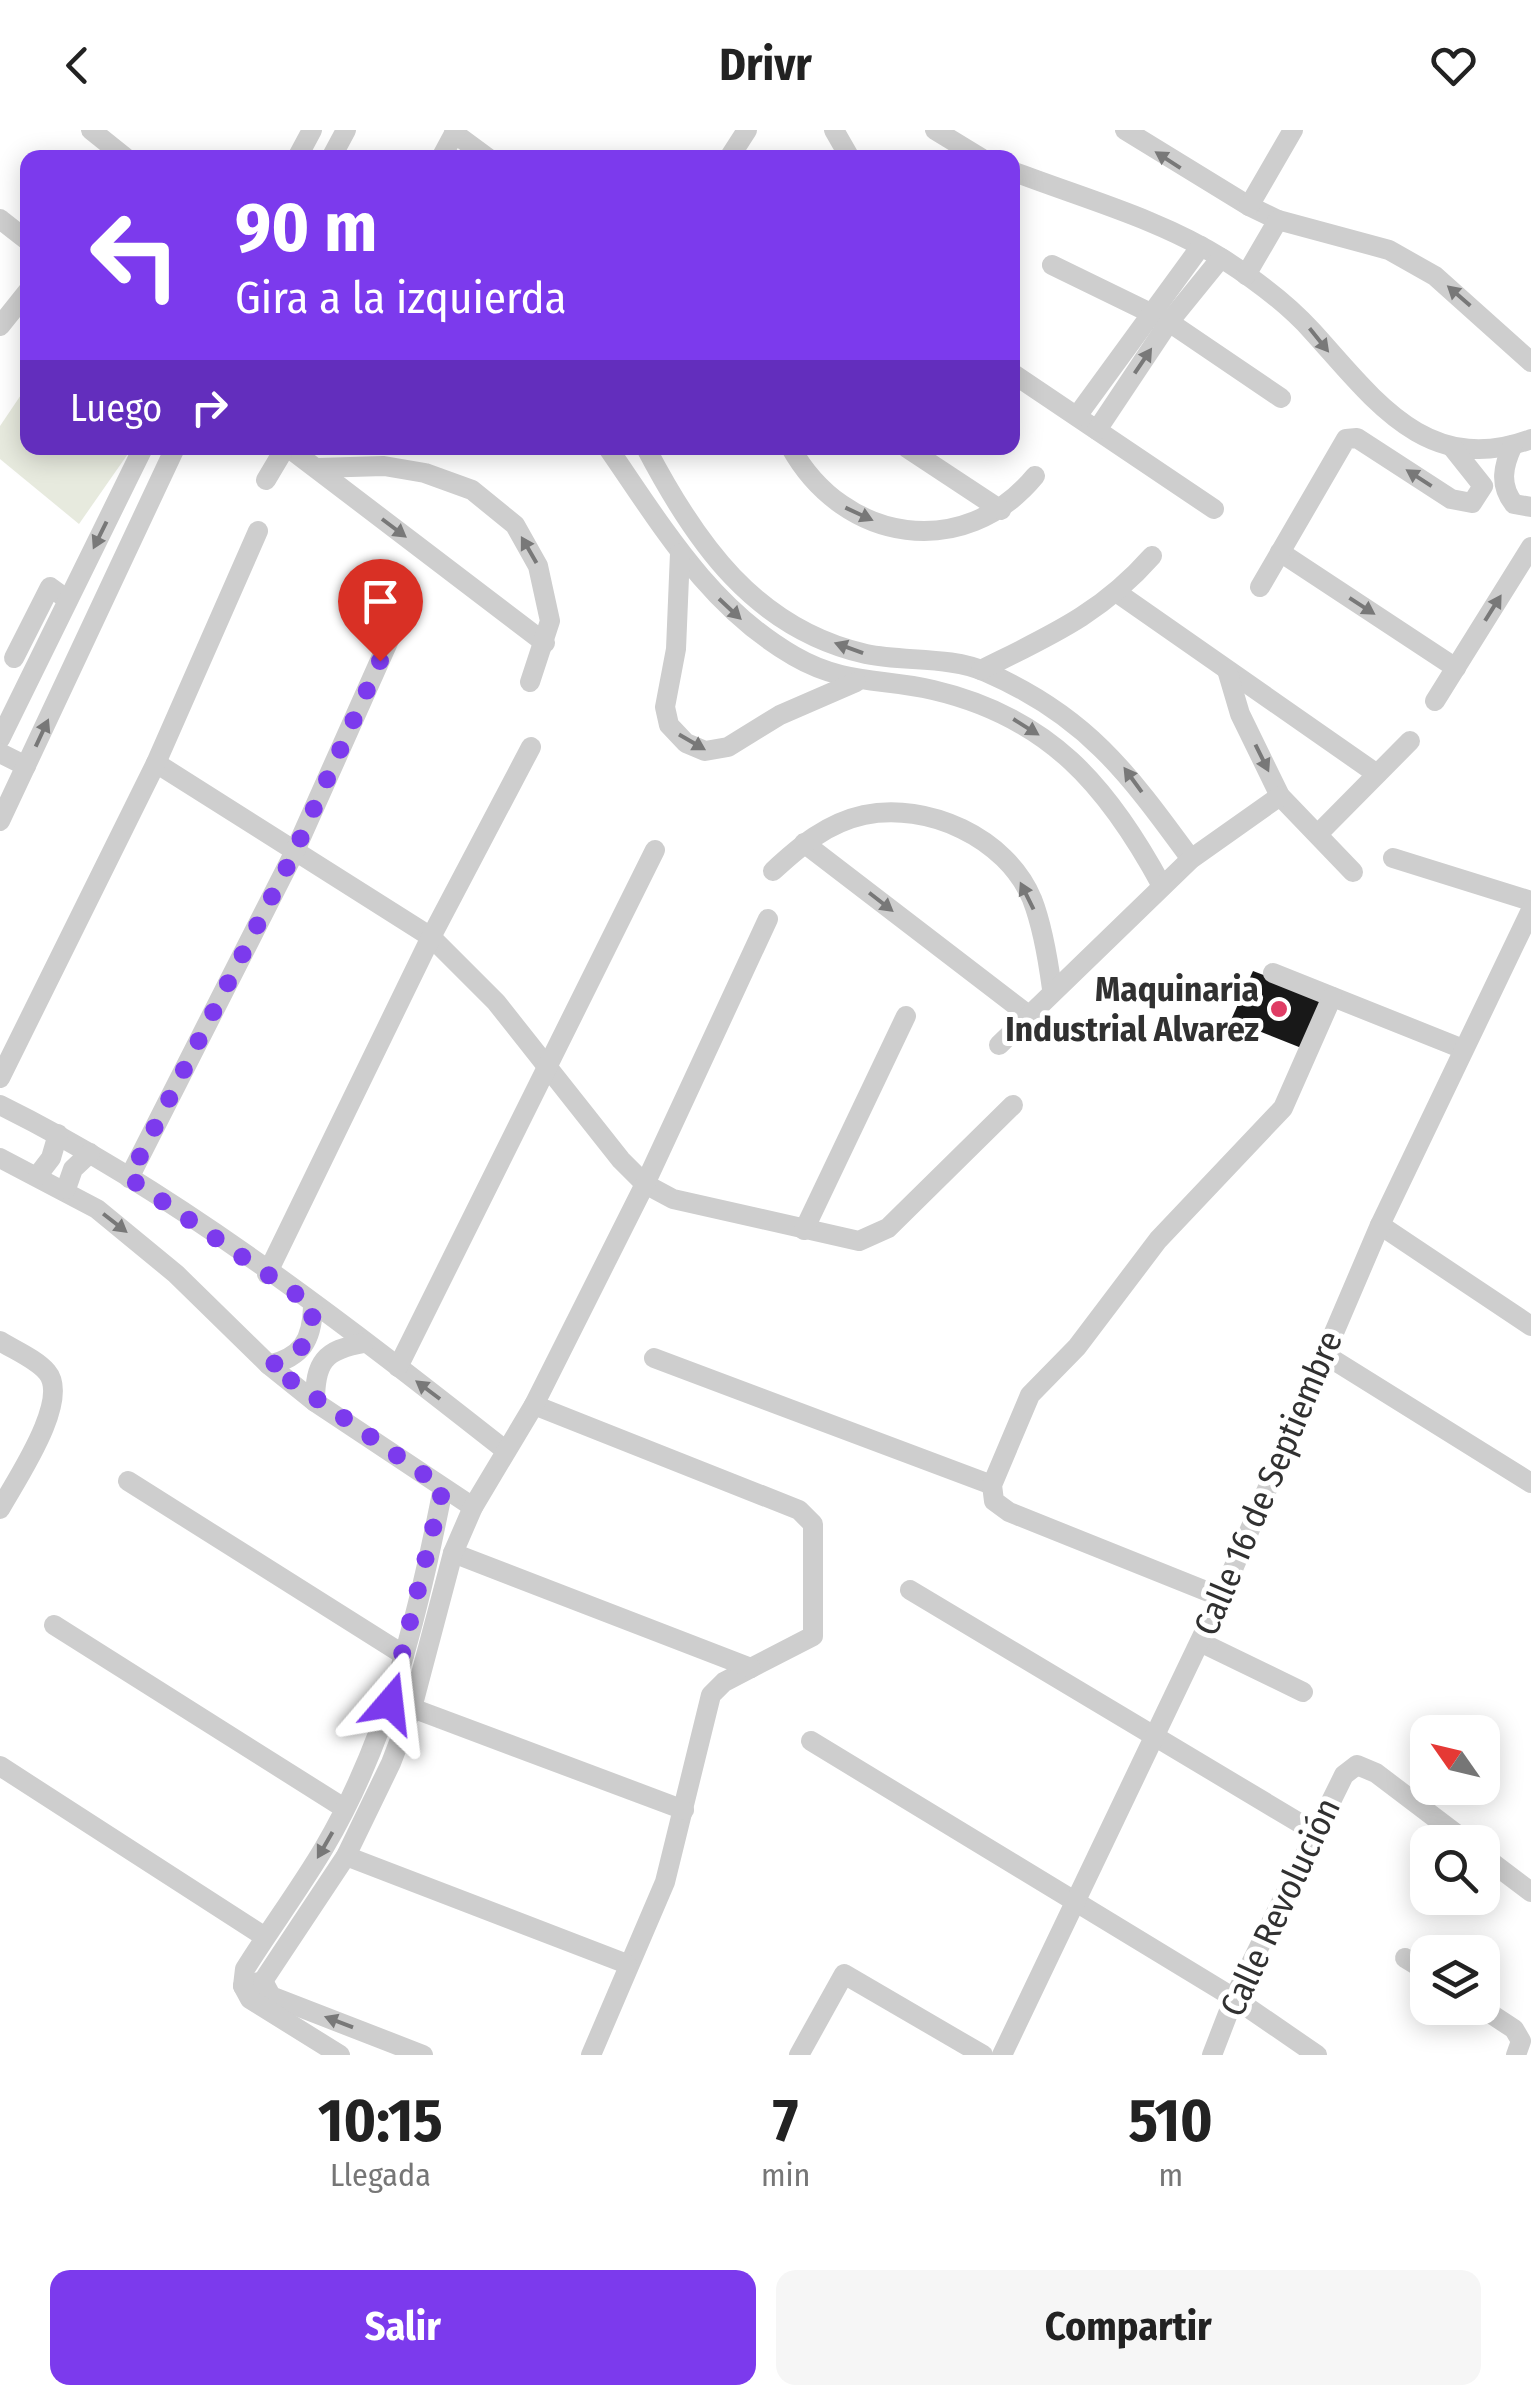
<!DOCTYPE html>
<html lang="es">
<meta charset="utf-8">
<style>
:root{--surface:#fff;--page:#f6f6f6;--text:#222;--muted:#767676;--accent:#7c3aed}
body{margin:0;font-family:"Fira Sans Condensed",sans-serif;background:var(--page);color:var(--text);height:100vh;display:flex;flex-direction:column;font-size:38px;white-space:nowrap}
*{box-sizing:border-box;margin:0}
p{font-size:32px;color:var(--muted)}
.icon{flex:none;width:55px;height:55px;fill:none;stroke:currentColor;stroke-width:2;stroke-linecap:round;stroke-linejoin:round}
.map{position:relative;height:1925px;overflow:hidden}
.side{display:flex;flex-direction:column;background:var(--surface);flex:1}
.side>*{flex:none}
.guide{position:absolute;left:20px;top:20px;width:1000px;height:305px;border-radius:20px;box-shadow:0 5px 25px #0003;background:#7c3aed;color:#fff;overflow:hidden}
.needle{width:65px;rotate:304deg}
.buttons{position:absolute;left:1410px;top:1585px;display:grid;gap:20px}
.buttons a{display:grid;place-items:center;width:90px;height:90px;border-radius:20px;background:var(--surface);box-shadow:0 5px 25px #0003;font-size:50px}
.pin{position:absolute;display:grid;place-items:center;width:85px;height:85px;color:#fff;margin:-102px -42px;border-radius:50% 50% 50% 0;rotate:-45deg;box-shadow:0 0 10px #0007}
.pin .icon{rotate:45deg}
.me{position:absolute;width:110px;margin:-55px;rotate:17deg;stroke-linejoin:round;filter:drop-shadow(0 0 8px #0008)}
.turn{display:flex;align-items:center;gap:35px;height:210px;padding:0 50px;font-size:45px}
.turn .icon{width:130px;height:130px;stroke-width:2.5}
.turn b{display:block;font-size:70px;line-height:85px}
.then{display:flex;align-items:center;height:95px;padding:0 50px;background:#0003;gap:20px;font-size:38px}
.eta{display:flex;justify-content:space-evenly;align-items:center;height:170px;text-align:center}
.eta b{font-size:60px;font-weight:700;line-height:70px}
.action{display:flex;gap:20px;margin-top:auto;padding:20px 50px}
.action a{flex:1;height:115px;border-radius:20px;background:var(--accent);color:#fff;font-size:40px;font-weight:700;line-height:115px;text-align:center}
.action a+a{background:var(--page);color:var(--text)}
header{display:flex;justify-content:space-between;align-items:center;height:130px;padding:0 50px;background:var(--surface);font-size:45px;font-weight:700}
.map>svg:first-child{display:block}
.green{fill:#e7eade}
.building{fill:#181818}
.lines{fill:none;stroke-linecap:round;stroke-linejoin:round}
.minor{stroke:#cecece;stroke-width:20}
.oneway{fill:#787878}
.route{stroke:#7c3aed;stroke-width:18;stroke-dasharray:0 32.4}
.poi-dot{fill:#df3d65;stroke:#fff;stroke-width:4}
.labels{text-anchor:middle;stroke-width:10;stroke-linejoin:round;paint-order:stroke}
.poi-label{font-size:35px;font-weight:bold;fill:#313131;stroke:#fff;text-anchor:end}
.street-label{font-size:35px;fill:#313131;stroke:#fff}
</style>
<header><svg class="icon" aria-label="back" viewBox="0 0 24 24"><path d="M15 5l-7 7 7 7"/></svg>Drivr<svg class="icon" aria-label="heart" viewBox="0 0 24 24"><path d="M12 20l-8-8c-3-5 5-10 8-4 3-6 11-1 8 4z"/></svg></header>
<div class="map">
<svg width="1531" height="1925" viewBox="0 0 1531 1925">
<rect width="100%" height="100%" fill="#fff"/>
<!-- green -->
<polygon class="green" points="27,256 28,318 132,318 79,394 0,329 0,296"/>
<!-- building -->
<polygon class="building" points="1253,841 1327,869 1304,919 1231,890"/>
<g class="lines">
<!-- minor -->
<g class="minor">
<polyline points="91,0 126,28"/>
<polyline points="834,0 850,28"/>
<polyline points="935,0 981,28"/>
<polyline points="1125,0 1249,76 1278,90 1389,120 1435,146 1531,232"/>
<polyline points="454,3 488,28"/>
<polyline points="297,28 312,0"/>
<polyline points="331,28 346,0"/>
<polyline points="441,28 456,0"/>
<polyline points="729,28 747,0"/>
<path d="M1012,41C1082,68 1160,89 1223,129C1254,149 1287,173 1312,201C1373,268 1427,348 1531,309"/>
<polyline points="1249,76 1293,0"/>
<polyline points="0,89 28,111"/>
<polyline points="1052,135 1169,192 1281,268"/>
<polyline points="1246,145 1278,90"/>
<polyline points="0,196 28,161"/>
<polyline points="1012,243 1214,379"/>
<polyline points="1077,286 1201,116"/>
<polyline points="1097,300 1169,192 1221,128"/>
<path d="M1513,315C1503,336 1499,355 1514,374L1531,377"/>
<polyline points="289,318 545,513"/>
<path d="M608,318C662,396 709,477 794,526C844,555 882,548 933,560C1049,587 1108,656 1162,756"/>
<path d="M646,318C695,412 755,499 866,524C904,532 950,526 986,542C1087,586 1128,643 1191,729"/>
<path d="M791,318C844,413 964,432 1035,346"/>
<polyline points="907,318 1001,380"/>
<polyline points="317,338 384,336 425,343 472,360 515,395 538,436 550,491 530,552"/>
<polyline points="266,350 285,318"/>
<polyline points="1280,422 1456,538"/>
<polyline points="680,423 676,519 665,577 669,595 686,613 705,621 728,617 780,585 856,552"/>
<polyline points="1260,457 1346,309 1357,308 1451,369 1472,373 1483,356 1452,317"/>
<polyline points="1119,464 1377,644"/>
<polyline points="14,528 50,457 68,470"/>
<path d="M981,540C1049,506 1101,484 1152,426"/>
<polyline points="1227,540 1240,584 1280,666 1353,742"/>
<polyline points="1435,571 1531,417"/>
<polyline points="0,609 143,318"/>
<polyline points="0,623 26,636"/>
<polyline points="156,633 431,807 496,872 621,1030 645,1054 673,1069 859,1111 888,1098 1013,975"/>
<polyline points="0,691 175,318"/>
<polyline points="1318,704 1410,611"/>
<polyline points="804,713 1027,884"/>
<polyline points="1393,728 1531,771"/>
<path d="M773,741C800,716 827,693 864,685C927,672 1006,707 1032,769C1043,797 1048,829 1052,859"/>
<polyline points="1273,843 1463,919"/>
<polyline points="999,915 1191,729 1280,666"/>
<polyline points="0,948 156,633 258,401"/>
<path d="M0,975C175,1061 351,1199 505,1320"/>
<polyline points="0,1028 97,1079 176,1144 269,1235 315,1272 473,1377"/>
<polyline points="38,1045 51,1028 58,1004"/>
<polyline points="129,1048 294,723 394,499"/>
<polyline points="66,1059 73,1039 90,1023"/>
<polyline points="1380,1095 1531,1196"/>
<polyline points="804,1100 906,886"/>
<polyline points="267,1144 431,807 531,617"/>
<path d="M0,1211C14,1220 36,1229 47,1242C71,1270 16,1350 0,1379"/>
<polyline points="1324,1224 1531,1353"/>
<polyline points="654,1228 992,1355"/>
<path d="M269,1235C302,1227 312,1210 313,1177"/>
<polyline points="398,1237 655,720"/>
<path d="M315,1272C315,1232 324,1220 364,1213"/>
<polyline points="534,1275 799,1380 813,1394 813,1506 724,1552 711,1565 665,1752 591,1925"/>
<polyline points="128,1351 404,1525"/>
<polyline points="453,1423 751,1538"/>
<polyline points="910,1460 1313,1701"/>
<polyline points="1221,1467 1009,1382 994,1371 992,1355 1030,1265 1077,1217 1158,1110 1283,978 1332,867"/>
<polyline points="54,1495 344,1678"/>
<polyline points="1200,1512 1303,1562"/>
<polyline points="412,1578 684,1680"/>
<polyline points="811,1611 1234,1868 1317,1925"/>
<polyline points="0,1636 265,1807"/>
<polyline points="1482,1725 1531,1762"/>
<polyline points="346,1726 627,1834"/>
<polyline points="1405,1828 1428,1842"/>
<polyline points="263,1851 271,1866 423,1925"/>
<polyline points="243,1856 263,1851 346,1726 391,1633 412,1578 453,1423 473,1377 534,1275 645,1054 768,789"/>
<polyline points="1482,1878 1514,1899 1521,1911 1516,1925"/>
<path d="M340,1925L250,1869L243,1856L245,1839C270,1799 299,1760 324,1718C388,1609 419,1482 443,1358"/>
<polyline points="799,1925 844,1844 983,1925"/>
<polyline points="1002,1925 1221,1467 1380,1095 1531,780"/>
<polyline points="1212,1925 1234,1868 1344,1645 1357,1635 1376,1643 1467,1712"/>
</g>
</g>
<!-- one-way arrows -->
<defs><path id="oneway-solid" d="M-6-.8H1V-3.2L6.5 0L1 3.2V.8H-6Z" transform="scale(2.5)"/></defs>
<g class="oneway">
<use href="#oneway-solid" transform="translate(1168 30) rotate(-147)"/>
<use href="#oneway-solid" transform="translate(1459 166) rotate(-139)"/>
<use href="#oneway-solid" transform="translate(1319 210) rotate(51)"/>
<use href="#oneway-solid" transform="translate(1143 231) rotate(-56)"/>
<use href="#oneway-solid" transform="translate(1419 348) rotate(-147)"/>
<use href="#oneway-solid" transform="translate(859 384) rotate(25)"/>
<use href="#oneway-solid" transform="translate(394 398) rotate(37)"/>
<use href="#oneway-solid" transform="translate(100 405) rotate(116)"/>
<use href="#oneway-solid" transform="translate(529 420) rotate(-120)"/>
<use href="#oneway-solid" transform="translate(1362 476) rotate(33)"/>
<use href="#oneway-solid" transform="translate(1493 478) rotate(-58)"/>
<use href="#oneway-solid" transform="translate(730 479) rotate(43)"/>
<use href="#oneway-solid" transform="translate(849 518) rotate(-160)"/>
<use href="#oneway-solid" transform="translate(1026 597) rotate(32)"/>
<use href="#oneway-solid" transform="translate(42 603) rotate(-65)"/>
<use href="#oneway-solid" transform="translate(692 612) rotate(30)"/>
<use href="#oneway-solid" transform="translate(1262 628) rotate(64)"/>
<use href="#oneway-solid" transform="translate(1133 650) rotate(-126)"/>
<use href="#oneway-solid" transform="translate(1027 766) rotate(-116)"/>
<use href="#oneway-solid" transform="translate(881 772) rotate(38)"/>
<use href="#oneway-solid" transform="translate(115 1093) rotate(38)"/>
<use href="#oneway-solid" transform="translate(428 1260) rotate(-143)"/>
<use href="#oneway-solid" transform="translate(325 1715) rotate(120)"/>
<use href="#oneway-solid" transform="translate(339 1892) rotate(-159)"/>
</g>
<g class="lines">
<!-- route -->
<path class="route" d="M380,531L294,723L129,1048L313,1176C312,1210 302,1227 269,1235L443,1358L390,1573"/>
</g>
<!-- markers -->
<circle class="poi-dot" cx="1279" cy="879" r="10"/>
<g class="labels">
<!-- poi labels -->
<g class="poi-label">
<text x="1259" y="871">Maquinaria<tspan x="1259" dy="40">Industrial Alvarez</tspan></text>
</g>
<!-- street labels -->
<g class="street-label">
<text transform="translate(1268 1353) rotate(-67)" y="12">Calle 16 de Septiembre</text>
<text transform="translate(1280 1777) rotate(-65)" y="12">Calle Revolución</text>
</g>
</g>
</svg>
<div class="buttons">
<a><svg class="needle" viewBox="-14 -14 28 28"><path d="M0-13l5 13h-10z" fill="#e53935"/><path d="M0 13l5-13h-10z" fill="#767676"/></svg></a>
<a><svg class="icon" aria-label="search" viewBox="0 0 24 24"><circle cx="10" cy="10" r="6"/><path d="M15 15l6 6"/></svg></a>
<a><svg class="icon" aria-label="layers" viewBox="0 0 24 24"><path d="M12 4l9 5-9 5-9-5zM3 14l9 5 9-5"/></svg></a>
</div>
<div class="pin" style="left:380px;top:531px;background:#d93025"><svg class="icon" aria-label="arrive" viewBox="0 0 24 24"><path d="M6 21V4h12l-3 4 3 4H6"/></svg></div>
<svg class="me" style="left:390px;top:1573px" viewBox="-20 -20 40 40"><path d="M0-17L14 15 0 8-14 15z" fill="#7c3aed" stroke="#fff" stroke-width="4"/></svg>
<div class="guide">
<div class="turn"><svg class="icon" aria-label="left" viewBox="0 0 24 24"><path d="M17 20v-9H6M10 6l-5 5 5 5"/></svg><div><b>90 m</b>Gira a la izquierda</div></div>
<div class="then">Luego<svg class="icon" aria-label="right" viewBox="0 0 24 24"><path d="M7 20v-9h11M14 6l5 5-5 5"/></svg></div>
</div>
</div>
<section class="side">
<div class="eta">
<div><b>10:15</b><p>Llegada</p></div>
<div><b>7</b><p>min</p></div>
<div><b>510</b><p>m</p></div>
</div>
<div class="action"><a>Salir</a><a>Compartir</a></div>
</section>
